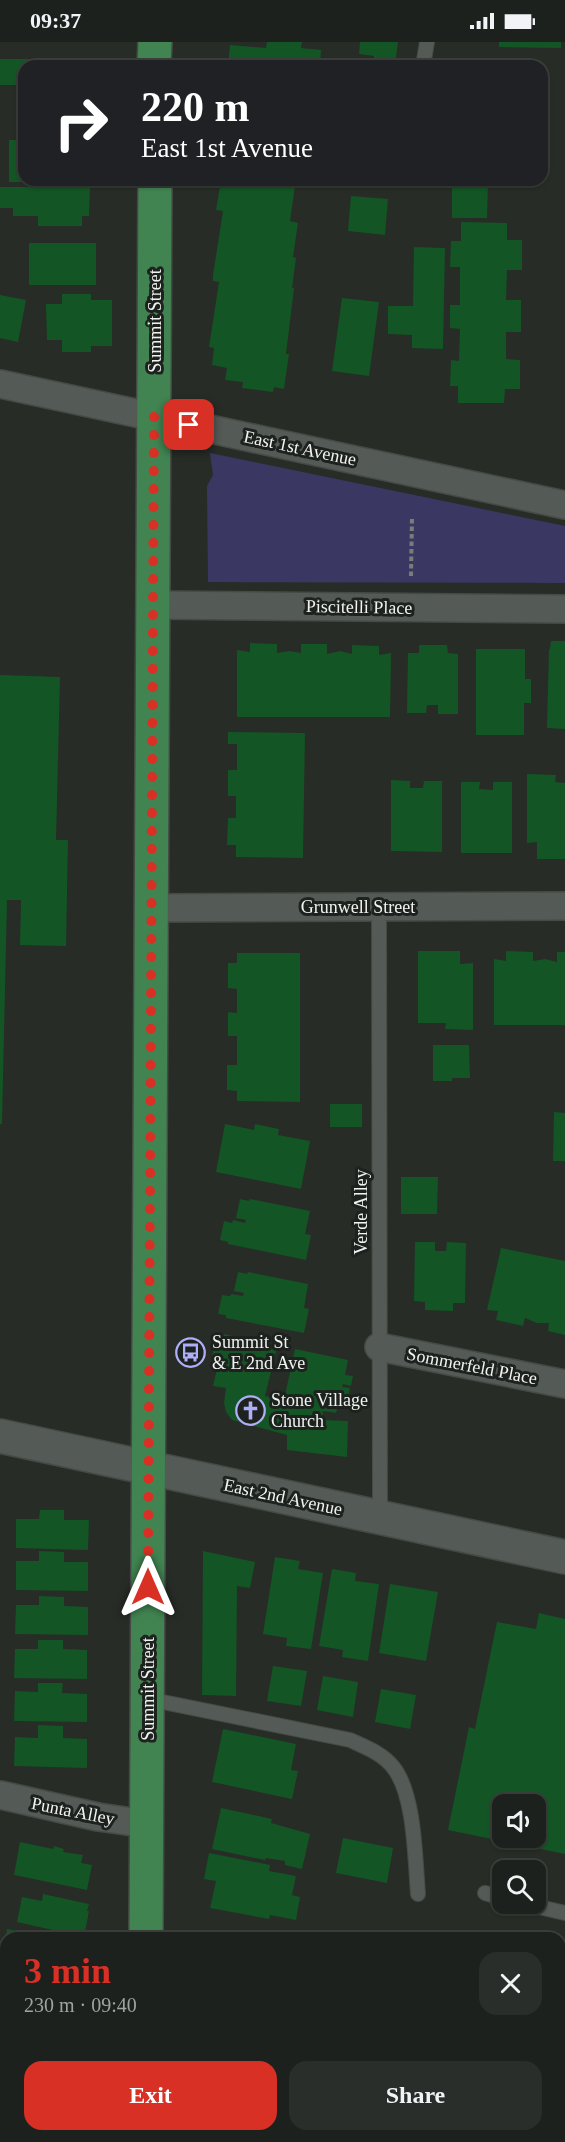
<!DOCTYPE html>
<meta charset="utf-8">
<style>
:root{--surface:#1d211d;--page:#2a2e2a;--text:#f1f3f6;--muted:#a0a3a4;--line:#3b3e3b;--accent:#d93025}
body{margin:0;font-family:"Times New Roman",serif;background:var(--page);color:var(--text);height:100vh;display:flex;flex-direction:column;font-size:22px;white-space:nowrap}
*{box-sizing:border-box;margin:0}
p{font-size:20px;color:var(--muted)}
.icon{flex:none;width:33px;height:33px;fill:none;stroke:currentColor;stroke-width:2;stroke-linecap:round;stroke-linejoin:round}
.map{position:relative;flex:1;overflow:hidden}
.side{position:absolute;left:0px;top:1890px;width:566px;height:210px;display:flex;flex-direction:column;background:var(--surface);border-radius:18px 18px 0 0;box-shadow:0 2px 4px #0004,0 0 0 2px var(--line)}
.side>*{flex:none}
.guide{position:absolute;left:18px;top:18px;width:530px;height:126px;border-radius:18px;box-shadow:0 2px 4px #0004,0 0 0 2px var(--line);background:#202124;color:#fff;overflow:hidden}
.tools{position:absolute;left:492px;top:1752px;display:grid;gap:12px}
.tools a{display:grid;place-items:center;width:54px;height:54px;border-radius:12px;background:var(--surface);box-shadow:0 2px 4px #0004,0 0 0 2px var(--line);font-size:30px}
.pin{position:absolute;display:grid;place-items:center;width:51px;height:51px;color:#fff;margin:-26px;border-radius:12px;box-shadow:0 3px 9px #0006}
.me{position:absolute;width:66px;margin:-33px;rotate:0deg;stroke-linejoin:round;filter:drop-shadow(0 0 4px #0008)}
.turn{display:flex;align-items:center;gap:21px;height:126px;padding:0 24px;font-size:27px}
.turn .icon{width:78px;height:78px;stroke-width:2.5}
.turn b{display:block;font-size:42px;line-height:51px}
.round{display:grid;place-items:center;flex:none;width:63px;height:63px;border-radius:18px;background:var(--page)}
.headline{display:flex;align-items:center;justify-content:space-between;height:102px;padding:0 24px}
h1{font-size:36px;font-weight:600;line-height:45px;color:var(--accent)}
.primary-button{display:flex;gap:12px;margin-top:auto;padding:12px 24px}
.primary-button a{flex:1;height:69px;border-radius:18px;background:var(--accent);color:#fff;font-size:24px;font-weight:600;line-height:69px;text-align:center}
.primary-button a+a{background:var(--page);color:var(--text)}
.status{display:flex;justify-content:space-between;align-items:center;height:42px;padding:0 30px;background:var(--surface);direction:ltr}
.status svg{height:16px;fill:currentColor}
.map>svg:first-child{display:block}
.green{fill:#3a3862}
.building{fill:#135524;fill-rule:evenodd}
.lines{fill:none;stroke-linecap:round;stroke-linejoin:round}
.service-casing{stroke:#464a46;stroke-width:16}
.minor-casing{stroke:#464a46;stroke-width:30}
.tertiary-casing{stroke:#464a46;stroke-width:36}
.primary-casing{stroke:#464a46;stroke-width:36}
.path{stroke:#797d79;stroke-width:4;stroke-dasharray:4.5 3;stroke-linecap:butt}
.service{stroke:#545a55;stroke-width:14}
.minor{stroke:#545a55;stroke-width:27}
.tertiary{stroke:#545a55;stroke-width:33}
.primary{stroke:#418451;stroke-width:33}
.route{stroke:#d93025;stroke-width:10;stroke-dasharray:0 18}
.labels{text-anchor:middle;stroke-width:6;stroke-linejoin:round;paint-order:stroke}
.street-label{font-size:18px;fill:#f0f3f0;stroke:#1d221e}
.poi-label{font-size:18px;fill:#f0f3f0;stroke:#1d221e;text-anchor:start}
</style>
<div class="status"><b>09:37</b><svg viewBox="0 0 49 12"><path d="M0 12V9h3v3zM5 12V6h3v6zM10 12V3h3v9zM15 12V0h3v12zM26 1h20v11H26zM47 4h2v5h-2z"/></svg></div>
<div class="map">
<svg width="565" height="2100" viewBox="0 0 565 2100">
<rect width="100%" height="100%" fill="#272c27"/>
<!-- green -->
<polygon class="green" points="210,411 565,484 565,541 208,540 207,444 213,433"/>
<!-- building -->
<g class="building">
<polygon points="267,0 302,0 301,6 321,8 320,24 228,24 230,3 266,6"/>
<polygon points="360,0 398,0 396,16 412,18 411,24 373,24 374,14 359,12"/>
<polygon points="499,0 561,0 561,6 499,5"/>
<polygon points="0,17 93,17 93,24 24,24 24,43 0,43"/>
<rect x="9" y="98" width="15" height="42"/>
<polygon points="221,138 250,138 295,144 290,179 298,181 293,215 296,216 292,246 294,246 286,312 289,312 284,347 274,345 273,350 242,346 243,340 225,338 227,326 212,323 214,306 209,305 219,240 213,239 213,233 223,169 216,168"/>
<polygon points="452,140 488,141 487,176 452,176"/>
<polygon points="0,145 90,145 89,174 82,174 82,184 38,184 38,174 13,174 13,166 0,166"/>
<polygon points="351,154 388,157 385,193 348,189"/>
<polygon points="461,180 507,181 507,198 522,198 522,228 507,228 506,258 521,258 521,290 506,290 506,317 520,318 520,347 505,347 504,361 458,361 458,344 450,344 451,318 459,319 460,287 450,286 450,263 460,263 460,225 450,225 451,199 461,199"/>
<rect x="29" y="201" width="67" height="42"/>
<polygon points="414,205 445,206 443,307 412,306 412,293 388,292 388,264 413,264"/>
<polygon points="62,252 91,252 91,258 112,258 112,304 91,304 91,310 62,310 62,298 47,298 46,262 62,262"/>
<polygon points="0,253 26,258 18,300 0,296"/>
<polygon points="342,256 379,260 369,334 332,329"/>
<polygon points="551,599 565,599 565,687 547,686 549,607 550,607"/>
<polygon points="250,601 277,602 277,611 289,609 301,611 301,602 327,602 327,612 340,609 352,612 352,603 379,604 379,613 391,611 390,675 237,675 237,608 250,610"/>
<polygon points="419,603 447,603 448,611 458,612 458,672 438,672 438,663 427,663 426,671 407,671 408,611 419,611"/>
<polygon points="476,607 525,607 525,637 531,637 531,661 524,661 524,693 476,693"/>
<polygon points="0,633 60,635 56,798 68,798 66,904 20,903 21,858 7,858 2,1082 0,1082"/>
<polygon points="228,690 305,691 303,816 236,815 236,803 227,803 228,776 236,776 236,754 228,754 228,728 237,728 237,702 228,702"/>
<polygon points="527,732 556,733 555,740 565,741 565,817 537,817 537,800 527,801"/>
<polygon points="391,738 410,739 410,746 423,746 424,739 442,739 442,810 391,809"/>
<polygon points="461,740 480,740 479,747 493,748 493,740 512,740 512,811 461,811"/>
<polygon points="418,909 460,909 460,922 473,921 473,988 445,987 446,981 418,981"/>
<polygon points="506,909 533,910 533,919 545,917 557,920 557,910 565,910 565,983 494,983 494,917 506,919"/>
<polygon points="237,911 300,911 300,1060 237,1059 237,1049 227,1048 227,1023 237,1023 237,994 228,994 228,970 237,971 237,947 228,946 228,921 237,921"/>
<polygon points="433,1003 469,1003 470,1036 452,1036 452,1039 433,1039"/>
<rect x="330" y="1062" width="32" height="23"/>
<polygon points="554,1070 565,1071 565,1119 553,1119"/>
<polygon points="225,1082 254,1088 255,1082 279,1087 278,1093 310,1099 301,1147 216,1130"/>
<polygon points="401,1135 438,1135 437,1172 401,1172"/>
<polygon points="240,1157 249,1159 250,1157 310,1169 305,1192 311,1193 306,1218 228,1202 228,1200 220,1198 224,1179 232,1181 233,1178 245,1181 246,1178 236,1176"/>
<polygon points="415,1200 435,1200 435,1209 446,1209 447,1200 466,1201 465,1261 453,1261 453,1269 425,1268 425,1260 414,1259"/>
<polygon points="501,1206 565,1219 565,1293 548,1289 549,1281 537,1281 525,1276 523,1284 496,1278 498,1269 487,1268"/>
<polygon points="238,1230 247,1232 248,1230 308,1242 304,1266 309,1267 304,1291 226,1276 226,1273 218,1272 222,1253 230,1254 231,1252 243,1254 244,1251 234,1249"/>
<polygon points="224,1292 277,1305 265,1354 284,1358 295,1307 348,1318 345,1333 353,1334 351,1344 343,1342 342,1345 350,1346 348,1356 340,1354 336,1371 323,1369 322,1378 348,1379 347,1415 287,1408 287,1393 232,1378 226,1370 224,1361 226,1346 213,1344 217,1327 210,1326 212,1317 218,1318 219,1316 212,1315 214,1305 221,1307"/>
<polygon points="40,1468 64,1468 64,1478 89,1478 88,1508 16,1506 16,1477 39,1477"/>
<polygon points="39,1509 64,1510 64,1520 88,1520 88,1549 16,1548 16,1519 39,1519"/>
<polygon points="203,1509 255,1520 250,1546 237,1544 236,1654 202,1653"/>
<polygon points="275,1515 300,1519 298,1527 323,1531 311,1607 286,1604 287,1596 263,1592"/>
<polygon points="332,1527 356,1531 355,1539 379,1542 368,1619 342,1615 343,1608 319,1604"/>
<polygon points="390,1542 438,1550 426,1619 379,1611"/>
<polygon points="39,1554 64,1555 64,1564 88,1565 88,1593 15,1592 16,1563 39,1563"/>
<path d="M539,1571L565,1577V1812L448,1788L469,1685L475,1687L497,1580L536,1587ZM502,1762H536V1796H502Z"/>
<polygon points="38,1598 63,1598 63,1607 87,1608 87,1637 14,1636 15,1607 38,1607"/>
<polygon points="273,1624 307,1629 301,1664 267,1659"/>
<polygon points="323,1634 358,1640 353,1675 317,1668"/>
<polygon points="38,1641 63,1641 62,1651 87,1652 87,1680 14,1679 15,1649 38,1650"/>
<polygon points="381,1647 416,1653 410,1687 375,1680"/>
<polygon points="38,1683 63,1684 63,1696 87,1697 87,1726 14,1724 15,1695 38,1696"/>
<polygon points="223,1687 296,1702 291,1728 298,1729 292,1757 212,1740"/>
<polygon points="221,1766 272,1777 271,1781 310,1792 302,1827 285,1823 285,1819 266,1816 265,1818 212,1807"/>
<polygon points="343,1796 393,1806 387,1841 336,1831"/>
<polygon points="20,1800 53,1807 54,1804 64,1807 63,1810 83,1813 81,1821 92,1823 87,1848 14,1833"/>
<polygon points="209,1811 270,1823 269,1829 296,1834 292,1853 300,1855 296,1878 270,1873 269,1877 210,1866 216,1839 204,1837"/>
<polygon points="43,1852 89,1862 87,1869 89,1869 84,1895 17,1880 22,1855 42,1859"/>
<polygon points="7,1887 49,1895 48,1896 6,1896"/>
<polygon points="224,1888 260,1895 260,1896 219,1896 219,1893 223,1894"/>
<polygon points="0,2003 6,2004 6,2068 0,2067"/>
<rect x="191" y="2094" width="84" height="6"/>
<rect x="370" y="2094" width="39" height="6"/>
</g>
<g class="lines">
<defs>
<g id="service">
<polyline points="423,24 427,0"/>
<polyline points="379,865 380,1475"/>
<path d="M148,1657L350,1698C365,1705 382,1711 393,1725C415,1752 415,1817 418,1852"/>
<polyline points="485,1851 502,1856"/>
<polyline points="526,1862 565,1871"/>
</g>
<g id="minor">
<polyline points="0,342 565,463"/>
<polyline points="153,563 565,567"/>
<polyline points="151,866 565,864"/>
<polyline points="379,1305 565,1342"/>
<polyline points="0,1753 98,1775 147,1782"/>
</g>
<polyline id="tertiary" points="0,1394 565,1515"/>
<g id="primary">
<polyline points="154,24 155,0"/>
<polyline points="146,1896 155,138"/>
<polyline points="146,2100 146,2094"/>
</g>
</defs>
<!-- service casing -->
<use href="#service" class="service-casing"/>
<!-- minor casing -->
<use href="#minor" class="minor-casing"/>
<!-- tertiary casing -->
<use href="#tertiary" class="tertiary-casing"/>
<!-- primary casing -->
<use href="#primary" class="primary-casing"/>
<!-- path -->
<polyline class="path" points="411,534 412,475"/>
<!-- service -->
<use href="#service" class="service"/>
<!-- minor -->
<use href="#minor" class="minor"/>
<!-- tertiary -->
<use href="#tertiary" class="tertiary"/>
<!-- primary -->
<use href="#primary" class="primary"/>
</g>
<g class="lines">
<!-- route -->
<polyline class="route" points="148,1545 154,375 189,383"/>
</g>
<!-- icons -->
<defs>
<symbol id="bus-ring" viewBox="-11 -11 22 22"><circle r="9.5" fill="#1d221e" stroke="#b0aefa" stroke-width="1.5"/><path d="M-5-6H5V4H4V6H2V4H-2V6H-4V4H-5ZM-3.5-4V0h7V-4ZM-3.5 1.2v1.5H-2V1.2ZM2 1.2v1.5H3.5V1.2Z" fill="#b0aefa"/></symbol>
<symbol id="church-ring" viewBox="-11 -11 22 22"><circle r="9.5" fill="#1d221e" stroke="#b0aefa" stroke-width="1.5"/><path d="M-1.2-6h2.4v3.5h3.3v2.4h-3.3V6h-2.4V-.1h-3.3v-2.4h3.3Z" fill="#b0aefa"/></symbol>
</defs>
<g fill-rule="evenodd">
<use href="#bus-ring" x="174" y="1294" width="33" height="33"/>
<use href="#church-ring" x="234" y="1352" width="33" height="33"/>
</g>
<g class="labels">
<!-- street labels -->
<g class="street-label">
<text transform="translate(155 279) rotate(-90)" y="6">Summit Street</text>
<text transform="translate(300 406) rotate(12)" y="6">East 1st Avenue</text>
<text transform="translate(359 565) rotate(1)" y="6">Piscitelli Place</text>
<text x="358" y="871">Grunwell Street</text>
<text transform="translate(361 1170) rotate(-90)" y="6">Verde Alley</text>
<text transform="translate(472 1324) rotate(11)" y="6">Sommerfeld Place</text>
<text transform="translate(283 1455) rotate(12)" y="6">East 2nd Avenue</text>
<text transform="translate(148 1647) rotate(-90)" y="6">Summit Street</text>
<text transform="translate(73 1769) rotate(11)" y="6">Punta Alley</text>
</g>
<!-- poi labels -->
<g class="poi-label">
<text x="212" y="1306">Summit St<tspan x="212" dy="21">&amp; E 2nd Ave</tspan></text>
<text x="271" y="1364">Stone Village<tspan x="271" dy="21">Church</tspan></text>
</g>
</g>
</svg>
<div class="tools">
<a><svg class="icon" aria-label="sound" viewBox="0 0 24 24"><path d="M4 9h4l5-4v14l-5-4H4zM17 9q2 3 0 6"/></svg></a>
<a><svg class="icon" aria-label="search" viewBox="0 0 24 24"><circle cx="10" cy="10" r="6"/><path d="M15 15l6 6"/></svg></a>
</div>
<div class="pin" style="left:189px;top:383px;background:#d93025"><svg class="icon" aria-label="arrive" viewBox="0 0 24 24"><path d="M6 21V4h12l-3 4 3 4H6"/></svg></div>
<svg class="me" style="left:148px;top:1545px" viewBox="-20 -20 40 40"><path d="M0-17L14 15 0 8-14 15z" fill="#d93025" stroke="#fff" stroke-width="4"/></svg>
<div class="guide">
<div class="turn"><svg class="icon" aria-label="right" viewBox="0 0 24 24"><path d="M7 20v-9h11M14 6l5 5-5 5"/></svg><div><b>220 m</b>East 1st Avenue</div></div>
</div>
<section class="side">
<div class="headline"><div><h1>3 min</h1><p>230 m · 09:40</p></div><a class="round"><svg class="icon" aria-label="close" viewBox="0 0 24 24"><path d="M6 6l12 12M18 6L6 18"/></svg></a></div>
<div class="primary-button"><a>Exit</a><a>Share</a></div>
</section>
</div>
